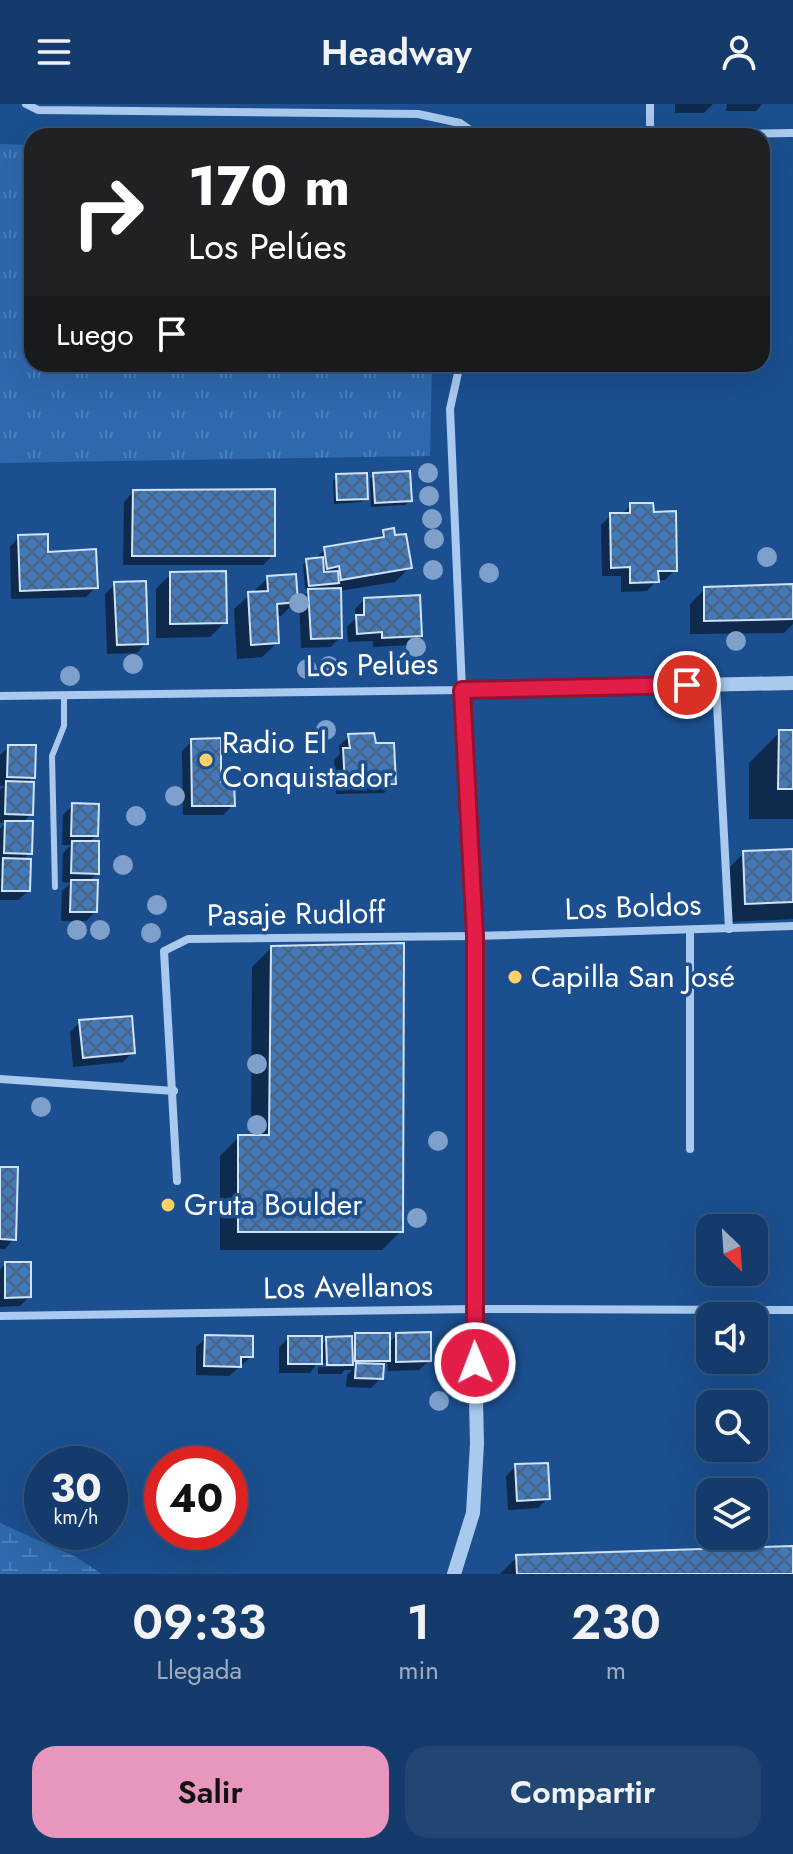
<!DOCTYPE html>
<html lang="es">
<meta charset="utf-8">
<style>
:root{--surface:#143b6b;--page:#214673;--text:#f1f3f6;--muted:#9dadc1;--line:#33557e;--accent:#e797bd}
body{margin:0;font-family:Jost,sans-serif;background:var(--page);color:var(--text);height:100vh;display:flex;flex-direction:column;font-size:30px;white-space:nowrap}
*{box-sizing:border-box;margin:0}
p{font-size:26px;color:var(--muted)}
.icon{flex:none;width:44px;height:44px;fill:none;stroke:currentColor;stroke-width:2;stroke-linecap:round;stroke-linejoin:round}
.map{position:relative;height:1470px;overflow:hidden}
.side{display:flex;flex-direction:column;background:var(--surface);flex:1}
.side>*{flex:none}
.top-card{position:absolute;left:24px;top:24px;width:746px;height:244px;border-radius:24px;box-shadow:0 8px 32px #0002,0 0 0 2px var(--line);background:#202124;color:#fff;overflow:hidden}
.needle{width:52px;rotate:155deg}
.buttons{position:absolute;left:696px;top:1110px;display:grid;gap:16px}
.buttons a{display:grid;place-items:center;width:72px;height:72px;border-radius:16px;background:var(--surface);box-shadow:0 8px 32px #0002,0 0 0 2px var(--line);font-size:40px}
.speed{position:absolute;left:24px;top:1342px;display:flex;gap:16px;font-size:40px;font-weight:700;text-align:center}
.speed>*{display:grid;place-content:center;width:104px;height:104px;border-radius:50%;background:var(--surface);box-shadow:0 8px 32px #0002,0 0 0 2px var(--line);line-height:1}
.speed small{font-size:20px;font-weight:400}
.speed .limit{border:12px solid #d22;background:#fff;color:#111}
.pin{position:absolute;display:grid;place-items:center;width:68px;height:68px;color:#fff;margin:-34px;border:4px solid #fff;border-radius:50%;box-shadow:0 2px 8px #0007}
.me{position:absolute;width:88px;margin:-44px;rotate:359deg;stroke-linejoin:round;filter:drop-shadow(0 0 6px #0008)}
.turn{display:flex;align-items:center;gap:28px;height:168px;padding:0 32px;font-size:36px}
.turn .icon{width:104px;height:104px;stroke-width:2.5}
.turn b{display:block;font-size:56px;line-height:68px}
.then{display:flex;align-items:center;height:76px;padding:0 32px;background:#0003;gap:16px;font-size:30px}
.eta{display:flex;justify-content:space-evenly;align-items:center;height:136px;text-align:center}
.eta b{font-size:48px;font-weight:600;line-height:56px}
.primary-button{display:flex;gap:16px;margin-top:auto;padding:16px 32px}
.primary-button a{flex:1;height:92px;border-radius:24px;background:var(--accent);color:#111;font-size:32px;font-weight:600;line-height:92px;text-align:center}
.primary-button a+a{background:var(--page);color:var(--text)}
header{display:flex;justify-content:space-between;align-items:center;height:104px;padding:0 32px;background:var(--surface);font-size:36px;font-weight:600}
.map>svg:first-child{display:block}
.grass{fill:url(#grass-tufts)}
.wetland{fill:url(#wetland-marsh)}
.shadow{fill:#0007}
.building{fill:url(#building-cross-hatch);stroke:#cfe3fa;stroke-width:2}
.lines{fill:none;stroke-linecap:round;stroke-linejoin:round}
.service{stroke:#a9c9ee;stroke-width:6}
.minor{stroke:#a9c9ee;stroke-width:8}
.tertiary{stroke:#a9c9ee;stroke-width:14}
.tree{fill:#7ea0ca}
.route-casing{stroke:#92132f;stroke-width:20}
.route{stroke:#e11d48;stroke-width:14}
.poi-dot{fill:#ffd166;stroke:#1b4f8f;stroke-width:3}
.labels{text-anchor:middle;stroke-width:7;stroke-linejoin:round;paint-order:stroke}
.street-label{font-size:30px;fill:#fff;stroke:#1b4f8f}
.poi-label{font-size:30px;fill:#fff;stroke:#1b4f8f;text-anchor:start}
</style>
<header><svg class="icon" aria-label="menu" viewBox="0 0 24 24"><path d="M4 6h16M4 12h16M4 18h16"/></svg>Headway<svg class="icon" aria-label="person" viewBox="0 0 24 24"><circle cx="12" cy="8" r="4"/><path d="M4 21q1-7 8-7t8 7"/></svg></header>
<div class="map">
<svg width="793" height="1470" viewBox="0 0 793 1470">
<defs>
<pattern id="grass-tufts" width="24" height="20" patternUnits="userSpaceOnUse" patternTransform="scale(2)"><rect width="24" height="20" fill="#2e69ad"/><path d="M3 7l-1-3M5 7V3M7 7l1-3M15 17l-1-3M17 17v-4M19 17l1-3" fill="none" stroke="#4d80b9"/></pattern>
<pattern id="wetland-marsh" width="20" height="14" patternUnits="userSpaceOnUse" patternTransform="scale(2)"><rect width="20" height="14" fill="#2e69ad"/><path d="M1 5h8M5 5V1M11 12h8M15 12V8" fill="none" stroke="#4d80b9"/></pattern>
<pattern id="building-cross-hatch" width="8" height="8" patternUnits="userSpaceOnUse" patternTransform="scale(2)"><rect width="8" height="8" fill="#4478b7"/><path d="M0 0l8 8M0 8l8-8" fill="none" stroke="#486282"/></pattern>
</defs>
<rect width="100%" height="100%" fill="#1b4f8f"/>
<!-- grass -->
<polygon class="grass" points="0,40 32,41 32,260 432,260 430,352 0,359"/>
<!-- wetland -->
<polygon class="wetland" points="0,1419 76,1453 102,1470 0,1470"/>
<!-- shadow -->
<g class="shadow">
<polygon points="675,0 713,0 704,9 675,9"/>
<polygon points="727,0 762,0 756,7 726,7"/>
<polygon points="374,371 410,397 405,401 371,403 370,375"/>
<polygon points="337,372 366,394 362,398 334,400 333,377"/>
<polygon points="133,388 273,451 263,461 123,461 124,398"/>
<polygon points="631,401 675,466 665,476 657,476 647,487 621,488 621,472 602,472 601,421 611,411 621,411"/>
<polygon points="384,428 410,463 395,478 339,487 340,533 331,543 301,544 299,497 312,484 305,485 303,461 307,457 314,456 325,445 375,437"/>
<polygon points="19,433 46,450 96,483 86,493 11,495 10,443"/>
<polygon points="171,470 225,518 210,533 156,534 156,485"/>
<polygon points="268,474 296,497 281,512 276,512 277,539 262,553 237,555 234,505"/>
<polygon points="115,480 146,539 137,549 107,550 105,490"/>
<polygon points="793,482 793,520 784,529 690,530 690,500 705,485"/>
<polygon points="364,496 420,531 410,541 373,543 373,537 348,538 347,523 355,515 355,505"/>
<polygon points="780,628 793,628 793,715 749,715 749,659"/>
<polygon points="349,632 374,641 394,679 384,689 336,690 334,656 340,650 339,642"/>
<polygon points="192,637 233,701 223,711 183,711 182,647"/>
<polygon points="9,643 33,673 26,680 31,710 22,719 30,749 22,757 28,787 18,796 0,796 0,725 5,719 0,719 0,686 4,682 0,682 0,651"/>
<polygon points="73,701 96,731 88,739 97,769 88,778 95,808 86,817 61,817 62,787 71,779 62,778 63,749 71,741 62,741 63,711"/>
<polygon points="793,747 793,815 727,818 725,768 744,749"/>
<polygon points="271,844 401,1127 382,1146 220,1146 220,1052 239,1033 251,1033 252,863"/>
<polygon points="80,918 133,948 123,958 73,963 70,928"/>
<polygon points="0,1065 14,1135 5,1145 0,1145"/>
<polygon points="5,1160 29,1193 20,1202 0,1203 0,1166"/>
<polygon points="356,1231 388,1240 397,1231 429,1257 419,1266 388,1267 387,1256 382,1262 381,1274 371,1284 346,1283 347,1271 352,1266 345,1266 341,1270 318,1270 318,1263 344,1263 344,1259 317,1259 310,1269 279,1269 279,1244 288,1234 320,1242 327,1235 352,1234"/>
<polygon points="206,1234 251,1253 229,1272 196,1271 196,1243"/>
<polygon points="516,1362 548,1394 538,1404 508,1406 506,1372"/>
<polygon points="793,1444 793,1470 500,1470 517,1453"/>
</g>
<!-- building -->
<g class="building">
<polygon points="410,367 412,397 375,399 373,369"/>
<polygon points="367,369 368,395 337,396 336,370"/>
<polygon points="275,385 275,452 132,452 133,386"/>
<polygon points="630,399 653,399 654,408 676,407 677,467 658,467 659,478 630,479 630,463 611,464 610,409 630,409"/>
<polygon points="394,424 395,431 406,430 412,464 341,476 339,462 327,465 324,443 384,433 383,426"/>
<polygon points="48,430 48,448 96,445 98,484 20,487 18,431"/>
<polygon points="323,453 324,468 338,467 339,479 309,482 306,455"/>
<polygon points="226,467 227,519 170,520 170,468"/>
<polygon points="296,470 298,498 277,500 279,539 251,541 248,488 268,487 267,472"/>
<polygon points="146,477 148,540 117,541 114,478"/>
<polygon points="793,480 793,515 704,517 704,483"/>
<polygon points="341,484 342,534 311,535 308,485"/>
<polygon points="420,491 422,532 382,534 382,528 357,530 356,511 364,511 364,494"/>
<polygon points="779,626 793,626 793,685 778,685"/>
<polygon points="374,629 376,639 394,639 396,680 345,681 343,644 350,644 348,630"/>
<polygon points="221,634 221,678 234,678 235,702 192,702 191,635"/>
<polygon points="8,641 36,641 35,674 7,673"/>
<polygon points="6,677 34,678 33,711 5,710"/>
<polygon points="72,699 99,700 98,732 71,732"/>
<polygon points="5,717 33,717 32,750 4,749"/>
<polygon points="72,737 99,737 99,770 71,769"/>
<polygon points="793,745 793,798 745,800 743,747"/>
<polygon points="3,754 31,755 30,787 2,787"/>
<polygon points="71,776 98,776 97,808 70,808"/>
<polygon points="404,839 403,1128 238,1128 238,1031 269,1031 271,842"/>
<polygon points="132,912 135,949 83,954 79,916"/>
<polygon points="0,1063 18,1063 16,1136 0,1135"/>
<polygon points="5,1158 31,1158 31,1193 5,1194"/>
<polygon points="431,1228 431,1257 396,1258 396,1229"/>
<rect x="355" y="1229" width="35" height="28"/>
<polygon points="205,1231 253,1232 253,1253 241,1253 241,1263 204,1262"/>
<rect x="288" y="1232" width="34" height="28"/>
<polygon points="352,1232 353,1261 327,1261 326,1233"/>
<polygon points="356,1259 384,1260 383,1275 355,1274"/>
<polygon points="548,1359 550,1395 517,1397 515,1360"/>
<polygon points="793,1442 793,1470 517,1470 516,1451"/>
</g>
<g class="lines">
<!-- service -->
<polyline class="service" points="55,783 52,652 64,622 64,591"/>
<!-- minor -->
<g class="minor">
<polyline points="26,0 38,6 418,10 460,19 479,32"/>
<polyline points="650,30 650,0"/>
<polyline points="619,32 793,29"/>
<polyline points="716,581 729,825"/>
<polyline points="0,592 462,586 450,305 460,260"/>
<polyline points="0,975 174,987"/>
<polyline points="690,1045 690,826"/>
<polyline points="177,1077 164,847 188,835 475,832 793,822"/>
<polyline points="0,1212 474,1205 793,1206"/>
</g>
<!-- tertiary -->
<polyline class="tertiary" points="454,1470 473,1409 477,1340 474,1205 475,832 462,586 793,579"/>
</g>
<!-- trees -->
<g class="tree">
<circle cx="428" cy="369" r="10"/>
<circle cx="429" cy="392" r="10"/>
<circle cx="432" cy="415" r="10"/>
<circle cx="434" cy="435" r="10"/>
<circle cx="767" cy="453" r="10"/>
<circle cx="433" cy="466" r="10"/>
<circle cx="489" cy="469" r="10"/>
<circle cx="299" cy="499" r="10"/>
<circle cx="736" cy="537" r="10"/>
<circle cx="416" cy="543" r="10"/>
<circle cx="133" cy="560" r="10"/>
<circle cx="329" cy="562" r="10"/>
<circle cx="405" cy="562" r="10"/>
<circle cx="307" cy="565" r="10"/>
<circle cx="70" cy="572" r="10"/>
<circle cx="326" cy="626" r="10"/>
<circle cx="175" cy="692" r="10"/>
<circle cx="136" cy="712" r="10"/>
<circle cx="123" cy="761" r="10"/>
<circle cx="157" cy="801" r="10"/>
<circle cx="77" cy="826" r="10"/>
<circle cx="100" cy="826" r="10"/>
<circle cx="151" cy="829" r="10"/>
<circle cx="257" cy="960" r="10"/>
<circle cx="41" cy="1003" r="10"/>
<circle cx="257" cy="1021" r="10"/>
<circle cx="438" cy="1037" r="10"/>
<circle cx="417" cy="1114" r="10"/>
<circle cx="439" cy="1297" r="10"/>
</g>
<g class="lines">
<defs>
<polyline id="route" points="475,1259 475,832 462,586 687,581"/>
</defs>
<!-- route casing -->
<use href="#route" class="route-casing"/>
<!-- route -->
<use href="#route" class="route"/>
</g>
<!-- markers -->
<g class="poi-dot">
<circle cx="206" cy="656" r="8"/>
<circle cx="515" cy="873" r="8"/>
<circle cx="168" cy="1101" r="8"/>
</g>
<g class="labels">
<!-- street labels -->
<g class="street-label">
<text transform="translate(372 561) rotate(-1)" y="10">Los Pelúes</text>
<text transform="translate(633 803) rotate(-2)" y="10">Los Boldos</text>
<text transform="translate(296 810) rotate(-1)" y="10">Pasaje Rudloff</text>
<text transform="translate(348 1183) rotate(-1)" y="10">Los Avellanos</text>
</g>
<!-- poi labels -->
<g class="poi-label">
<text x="222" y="649">Radio El<tspan x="222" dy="34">Conquistador</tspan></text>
<text x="531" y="883">Capilla San José</text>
<text x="184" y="1111">Gruta Boulder</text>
</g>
</g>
</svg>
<div class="buttons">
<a><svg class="needle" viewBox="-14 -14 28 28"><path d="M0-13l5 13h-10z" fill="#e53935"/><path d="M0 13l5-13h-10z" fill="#9dadc1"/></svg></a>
<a><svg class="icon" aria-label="sound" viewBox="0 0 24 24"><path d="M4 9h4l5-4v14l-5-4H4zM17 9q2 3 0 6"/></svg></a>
<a><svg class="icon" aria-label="search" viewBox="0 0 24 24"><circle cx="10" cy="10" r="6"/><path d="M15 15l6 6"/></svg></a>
<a><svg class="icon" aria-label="layers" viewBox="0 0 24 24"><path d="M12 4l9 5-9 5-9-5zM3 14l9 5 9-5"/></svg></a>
</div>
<div class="speed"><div>30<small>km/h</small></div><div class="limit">40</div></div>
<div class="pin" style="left:687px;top:581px;background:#d93025"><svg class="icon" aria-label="arrive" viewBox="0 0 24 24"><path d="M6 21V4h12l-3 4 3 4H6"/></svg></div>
<svg class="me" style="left:475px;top:1259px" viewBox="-20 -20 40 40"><circle r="17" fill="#e11d48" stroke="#fff" stroke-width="3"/><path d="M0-11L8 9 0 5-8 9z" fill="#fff"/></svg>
<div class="top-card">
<div class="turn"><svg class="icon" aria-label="right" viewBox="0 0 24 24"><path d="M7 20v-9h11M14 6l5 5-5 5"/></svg><div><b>170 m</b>Los Pelúes</div></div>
<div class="then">Luego<svg class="icon" aria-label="arrive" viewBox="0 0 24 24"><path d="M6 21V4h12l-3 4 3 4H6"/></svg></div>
</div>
</div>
<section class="side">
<div class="eta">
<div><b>09:33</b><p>Llegada</p></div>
<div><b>1</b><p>min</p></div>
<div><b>230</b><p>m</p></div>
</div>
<div class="primary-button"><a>Salir</a><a>Compartir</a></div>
</section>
